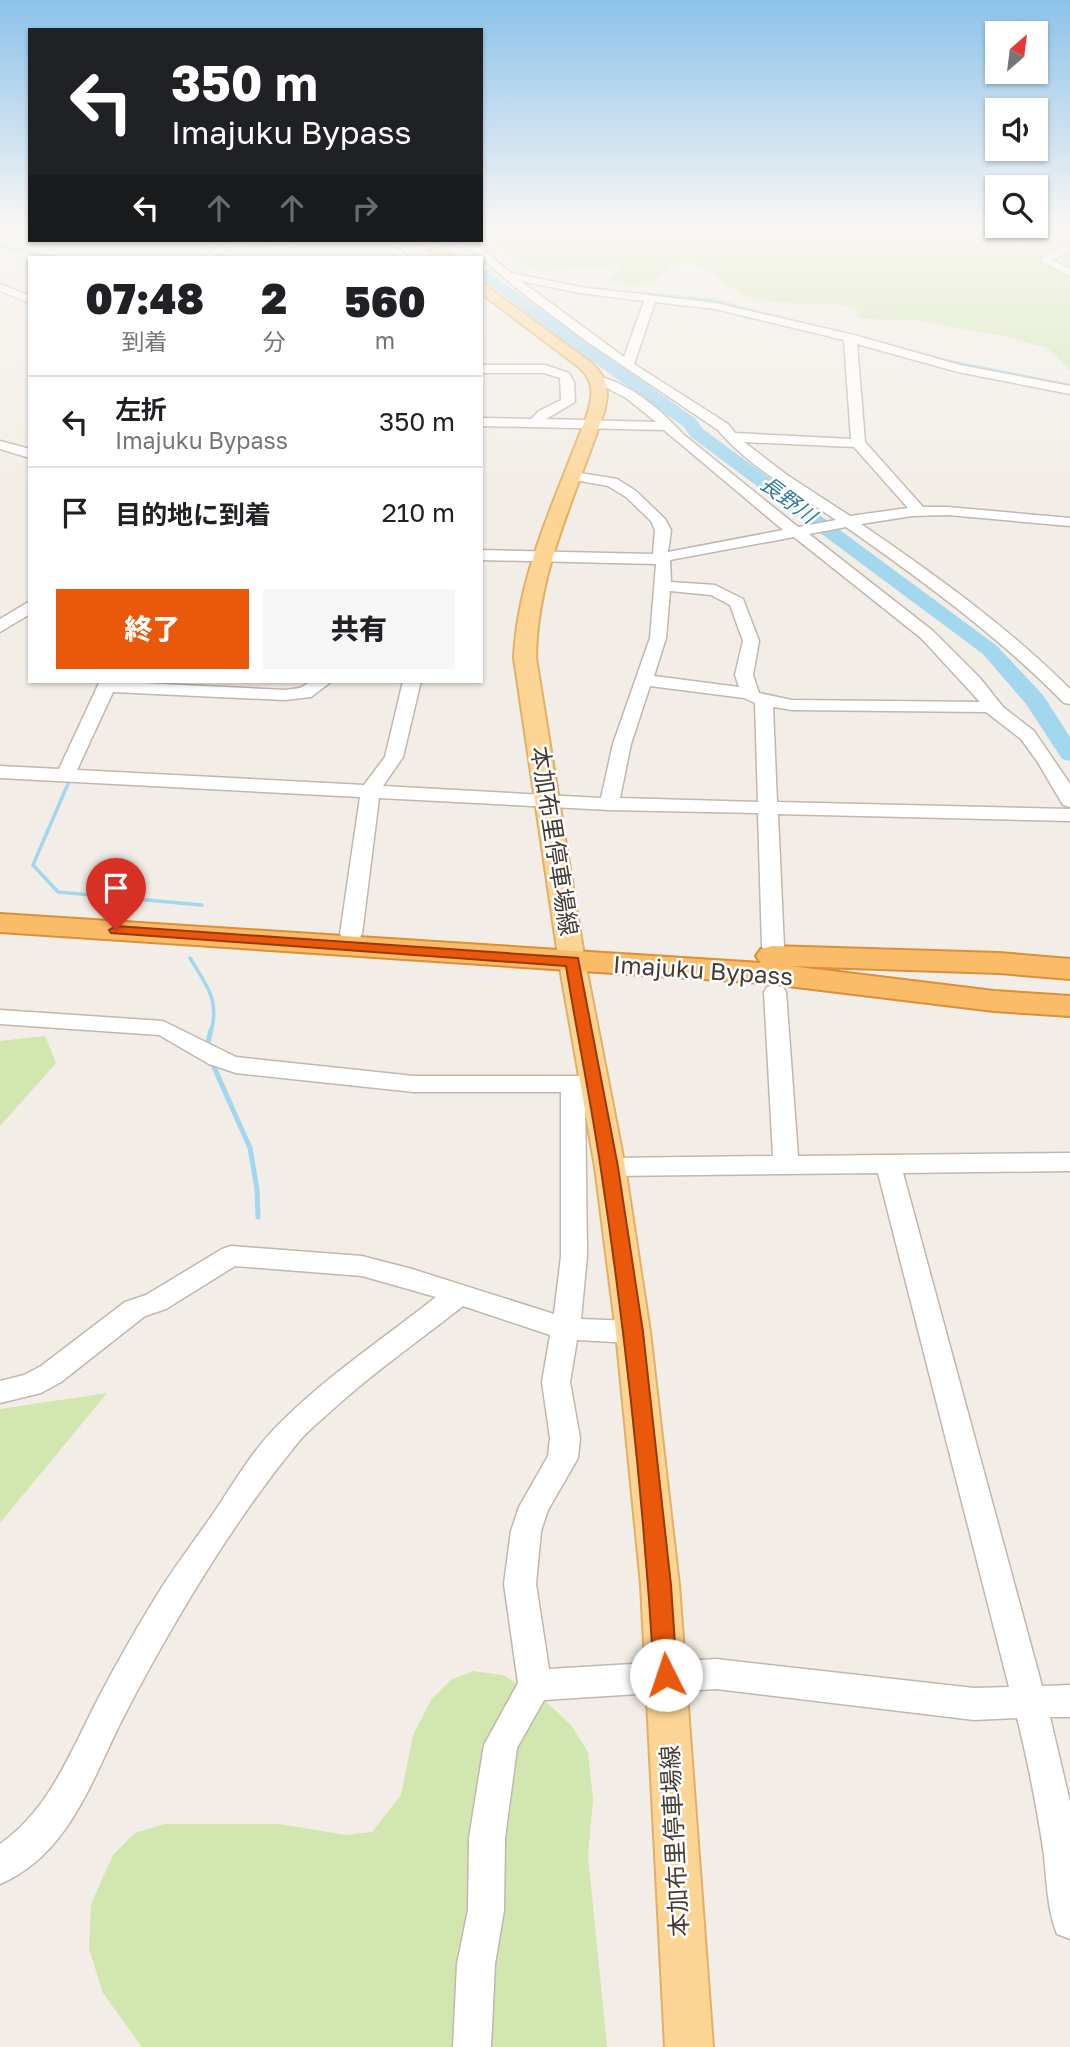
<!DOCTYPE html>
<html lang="ja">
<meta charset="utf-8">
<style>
:root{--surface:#fff;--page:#f6f6f6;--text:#202124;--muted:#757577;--line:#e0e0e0;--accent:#ea580c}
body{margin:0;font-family:"Golos Text","Noto Sans JP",sans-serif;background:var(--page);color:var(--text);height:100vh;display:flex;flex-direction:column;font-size:26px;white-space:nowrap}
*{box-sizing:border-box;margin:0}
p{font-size:23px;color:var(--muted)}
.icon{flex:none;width:38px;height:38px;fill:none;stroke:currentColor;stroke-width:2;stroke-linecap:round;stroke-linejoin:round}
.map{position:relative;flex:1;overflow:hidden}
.details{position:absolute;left:28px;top:256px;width:455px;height:427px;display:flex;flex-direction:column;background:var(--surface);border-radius:0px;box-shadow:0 2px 5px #0004}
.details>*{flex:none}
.hud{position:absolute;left:28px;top:28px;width:455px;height:214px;border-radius:0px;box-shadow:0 2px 5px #0004;background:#202124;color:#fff;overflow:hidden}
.needle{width:46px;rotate:28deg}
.controls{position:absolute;left:985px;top:21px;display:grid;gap:14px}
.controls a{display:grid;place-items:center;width:63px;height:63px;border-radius:0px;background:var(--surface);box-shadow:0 2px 5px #0004;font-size:35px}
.pin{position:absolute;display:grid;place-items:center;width:60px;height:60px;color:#fff;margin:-72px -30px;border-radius:50% 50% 50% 0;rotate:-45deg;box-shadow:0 0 7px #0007}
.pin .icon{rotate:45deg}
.me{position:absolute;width:77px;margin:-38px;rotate:356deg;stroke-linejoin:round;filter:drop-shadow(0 0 5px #0008)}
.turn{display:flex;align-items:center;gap:24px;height:147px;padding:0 28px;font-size:32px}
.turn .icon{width:91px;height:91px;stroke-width:2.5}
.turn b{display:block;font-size:49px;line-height:60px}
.lanes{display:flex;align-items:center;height:66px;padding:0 28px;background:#0003;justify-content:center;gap:35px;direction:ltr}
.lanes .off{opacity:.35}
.eta{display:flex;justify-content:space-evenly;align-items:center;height:119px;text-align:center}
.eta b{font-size:42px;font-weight:800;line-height:49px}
.action{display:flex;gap:14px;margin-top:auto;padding:14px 28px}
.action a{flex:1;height:80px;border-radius:0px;background:var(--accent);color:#fff;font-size:28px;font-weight:800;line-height:80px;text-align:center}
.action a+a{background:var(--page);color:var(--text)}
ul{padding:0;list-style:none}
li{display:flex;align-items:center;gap:21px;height:91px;padding:0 28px;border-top:2px solid var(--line)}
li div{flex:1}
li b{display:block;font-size:26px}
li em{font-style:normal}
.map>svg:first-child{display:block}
.green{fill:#d2e6af}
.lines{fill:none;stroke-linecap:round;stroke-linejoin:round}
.stream-far2{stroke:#a3d7ee;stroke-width:2.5}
.stream-far1{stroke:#a3d7ee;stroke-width:3.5}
.stream{stroke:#a3d7ee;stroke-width:5}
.river{fill:#a3d7ee;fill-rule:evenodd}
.minor-casing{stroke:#c1b7ac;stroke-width:3}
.major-casing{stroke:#e1b066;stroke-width:4}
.highway-casing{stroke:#da8f39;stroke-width:4}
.minor{fill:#fff;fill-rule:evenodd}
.major{fill:#fcd595;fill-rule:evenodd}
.highway{fill:#fabc69;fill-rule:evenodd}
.route{fill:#ea580c;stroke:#983908;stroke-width:2}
.labels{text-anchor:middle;stroke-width:5;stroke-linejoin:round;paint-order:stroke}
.far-water-label{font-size:21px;font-style:italic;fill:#2e799e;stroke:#fff}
.street-label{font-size:24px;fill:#453d35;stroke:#fff}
</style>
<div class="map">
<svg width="1070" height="2047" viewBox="0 0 1070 2047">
<rect width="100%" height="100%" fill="#f2ede6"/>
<!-- green -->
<g class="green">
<path d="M565,227H1070V370L1047,348L999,335L913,320L865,319L857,316L856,308L844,305C819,303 769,305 747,297C727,289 709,265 687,262C670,261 664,278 651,284C638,289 620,286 608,281L619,269L617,265L542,271C523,268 499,256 495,236H549L573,230Z"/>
<polygon points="45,1036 56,1063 0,1126 0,1041"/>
<polygon points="107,1393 0,1523 0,1409"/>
<polygon points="473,1671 503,1675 545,1701 571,1725 588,1752 593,1799 588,1856 607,2047 142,2047 103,1993 89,1949 91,1904 113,1855 135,1833 164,1824 279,1824 346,1835 372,1832 401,1795 413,1735 431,1700 451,1680"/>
</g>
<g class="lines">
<!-- stream-far2 -->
<g class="stream-far2">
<polyline points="0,246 52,257"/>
<polyline points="481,270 500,272"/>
<polyline points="509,273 555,282"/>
<polyline points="595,289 713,300 953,362 1070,385"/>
</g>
<!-- stream-far1 -->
<g class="stream-far1">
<polyline points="70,779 33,865 58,892 202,905"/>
<path d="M190,958C206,985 220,999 211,1032"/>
</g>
<!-- stream -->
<g class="stream">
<polyline points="208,1042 211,1030"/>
<polyline points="214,1067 250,1148 257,1189 258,1217"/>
</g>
<!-- river -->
<polygon class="river" points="481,267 696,419 703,429 997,646 1043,695 1070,737 1070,761 1062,759 1026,704 983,654 691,437 684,427 567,343 481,278"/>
<defs>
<g id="minor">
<polygon points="1047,227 1070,227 1070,233 1048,229"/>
<polygon points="295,240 290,243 230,247 216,257 204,257 227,241"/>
<polygon points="378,240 389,240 408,257 397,257"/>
<path d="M460,240H471L511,273L580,287L715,303L854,335L960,365L1070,386V394L958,372L857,344L865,442L923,507H948L1070,518V526L948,515L912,516L861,524C934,574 1007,626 1070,689V704L1064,703C998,636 923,581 846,527L809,534L933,631L980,678L1003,707L1034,731L1070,784V807L1063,805L1037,761L1021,739L986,712L792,710L773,707L777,802L1070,809V821L778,814L784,947L781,952H765L762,947L758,813L609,810L379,798L362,934L359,939H343L340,934L360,797L0,778V766L59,769L100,681L285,690L300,688L312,681H332L311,697L285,700L113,692L77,770L364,785L385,757L403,681H421L403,757L383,786L601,798L613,744L650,638L656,564L481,560V550L653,554L655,530L651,521L626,497L608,486L569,479L567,476L574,472L617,479L636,491L665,519L671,530L668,552L783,530L664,430L481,426V418L531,419L539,411L561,400L560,378L544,373H481V365H545L569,373L574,382L575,402L546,419L656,422L626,398L592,380L598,376C633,385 662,411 684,435L798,527L836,520C795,492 749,467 718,430L586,341L521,292ZM521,281L580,293L644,301L624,357ZM655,302L715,309L844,340L851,439L735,433L728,424L634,364ZM744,442L854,447L908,508L850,516L787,475ZM794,537L921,638L980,702L792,700L759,693L753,675L759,641L743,599L715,585L671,582L670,560ZM670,591L711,595L730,605L743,641L735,675L739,687L654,676L666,638ZM650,686L744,698L755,703L758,802L620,798L631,744Z"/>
<polygon points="1070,245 1070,252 1052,260 1070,269 1070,276 1040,261 1045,254"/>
<polygon points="0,284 30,296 30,303 0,291"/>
<polygon points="0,441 30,449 30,458 0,449"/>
<polygon points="30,601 30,614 0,632 0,619"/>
<path d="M775,985L783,987L786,992L798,1156L1070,1153V1171L903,1173L1042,1686L1070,1685V1717H1050L1070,1802V1939L1057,1934C1046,1907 1047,1876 1043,1848C1036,1804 1028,1761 1017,1718L974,1720L716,1689L544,1700L517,1748L505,1838L504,1910L495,1964L491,2047H453L457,1964L468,1910L469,1838L484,1745L518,1683L504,1584L511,1531L519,1507L548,1456L550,1438L542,1382L550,1335L463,1306C419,1341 372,1373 330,1412C319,1422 306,1432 296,1445C252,1499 212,1560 177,1620C158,1652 140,1685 123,1718C92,1779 69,1855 0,1884V1844C51,1808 71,1750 99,1697C116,1664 135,1631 154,1600C173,1568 196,1539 217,1508C236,1479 255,1447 280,1423C328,1375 383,1339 436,1297L362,1276L235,1266L166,1309L145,1316L61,1382L41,1393L0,1403V1381L24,1375L41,1366L125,1302L146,1295L222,1249L231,1246L362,1256L412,1269L554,1314L561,1256V1092H414L236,1073L209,1064L159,1035L0,1024V1010L163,1021L236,1057L414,1076H587L595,1078L599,1084L595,1090L585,1092L587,1256L581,1319L633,1321L643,1324L647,1332L643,1340L633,1343L577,1340L570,1382L580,1438L578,1458L548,1510L541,1531L536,1584L549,1669L716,1659L974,1688L1009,1687L878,1173L610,1176L601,1173L598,1167L601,1161L610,1158L773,1156L764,992L767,987Z"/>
</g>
<g id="major">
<polygon points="419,240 434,240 453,257 438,257"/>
<path d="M481,282L590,362C609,378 610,392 603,415C576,495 537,572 536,658L585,962L625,1167L650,1332L679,1585L713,2047H665L641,1585L616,1332L595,1167L559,962L514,658C518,572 558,495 587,415C593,396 595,382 580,368L481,293Z"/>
</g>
<polygon id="highway" points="0,914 761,963 756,956 761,949 772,946 999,953 1070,959 1070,979 999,973 790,966 994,991 1070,996 1070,1016 994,1011 763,983 0,932"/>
</defs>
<!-- minor casing -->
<use href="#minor" class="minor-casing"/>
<!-- major casing -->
<use href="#major" class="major-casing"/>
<!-- highway casing -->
<use href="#highway" class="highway-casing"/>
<!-- minor -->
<use href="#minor" class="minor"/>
<!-- major -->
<use href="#major" class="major"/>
<!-- highway -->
<use href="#highway" class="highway"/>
</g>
<!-- sky -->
<linearGradient id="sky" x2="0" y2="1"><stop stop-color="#8cc2ea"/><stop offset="0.44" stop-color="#f9f7f4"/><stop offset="1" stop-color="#f9f7f4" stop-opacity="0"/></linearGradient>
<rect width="1070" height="514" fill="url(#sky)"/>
<!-- route -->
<path class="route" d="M116,926L578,958L618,1167L643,1332L671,1585L677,1675L674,1683L666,1686L658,1683L654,1675C644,1506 626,1337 601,1170C591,1102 577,1034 566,966L111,933L109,930Z"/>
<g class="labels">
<!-- far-water labels -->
<g class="far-water-label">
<text transform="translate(788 500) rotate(37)" y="7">長野川</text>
</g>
<!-- street labels -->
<g class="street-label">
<text transform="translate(554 841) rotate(81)" y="8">本加布里停車場線</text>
<text transform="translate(703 971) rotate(4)" y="8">Imajuku Bypass</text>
<text transform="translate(675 1841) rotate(-93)" y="8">本加布里停車場線</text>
</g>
</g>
</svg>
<div class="controls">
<a><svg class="needle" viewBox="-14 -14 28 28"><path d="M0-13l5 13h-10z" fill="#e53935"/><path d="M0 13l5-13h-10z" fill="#757577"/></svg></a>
<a><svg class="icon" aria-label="sound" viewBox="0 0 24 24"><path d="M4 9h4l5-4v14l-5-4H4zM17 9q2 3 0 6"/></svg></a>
<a><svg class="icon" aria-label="search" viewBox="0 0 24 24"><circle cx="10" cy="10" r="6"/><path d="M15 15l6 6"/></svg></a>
</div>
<div class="pin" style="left:116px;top:930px;background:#d93025"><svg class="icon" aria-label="arrive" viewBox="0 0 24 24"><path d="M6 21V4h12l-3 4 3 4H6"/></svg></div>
<svg class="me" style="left:666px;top:1675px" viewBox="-20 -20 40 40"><circle r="19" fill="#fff"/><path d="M0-13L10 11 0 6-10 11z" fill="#ea580c"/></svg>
<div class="hud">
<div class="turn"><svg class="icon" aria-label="left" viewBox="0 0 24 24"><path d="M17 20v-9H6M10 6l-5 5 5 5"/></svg><div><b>350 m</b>Imajuku Bypass</div></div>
<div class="lanes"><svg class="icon" aria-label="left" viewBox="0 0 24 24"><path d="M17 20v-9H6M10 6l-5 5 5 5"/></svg><svg class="icon off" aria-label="ahead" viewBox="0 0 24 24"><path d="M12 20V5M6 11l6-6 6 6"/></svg><svg class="icon off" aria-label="ahead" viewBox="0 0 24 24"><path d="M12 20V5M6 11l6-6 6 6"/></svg><svg class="icon off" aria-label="right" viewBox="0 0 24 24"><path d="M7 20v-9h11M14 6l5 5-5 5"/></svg></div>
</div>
<section class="details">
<div class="eta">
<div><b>07:48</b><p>到着</p></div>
<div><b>2</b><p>分</p></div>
<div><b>560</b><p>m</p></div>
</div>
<ul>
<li><svg class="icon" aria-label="left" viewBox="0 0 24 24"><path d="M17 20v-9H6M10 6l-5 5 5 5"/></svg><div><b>左折</b><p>Imajuku Bypass</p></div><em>350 m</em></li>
<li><svg class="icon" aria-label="arrive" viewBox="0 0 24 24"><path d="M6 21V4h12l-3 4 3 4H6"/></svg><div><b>目的地に到着</b></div><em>210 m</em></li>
</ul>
<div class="action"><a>終了</a><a>共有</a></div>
</section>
</div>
